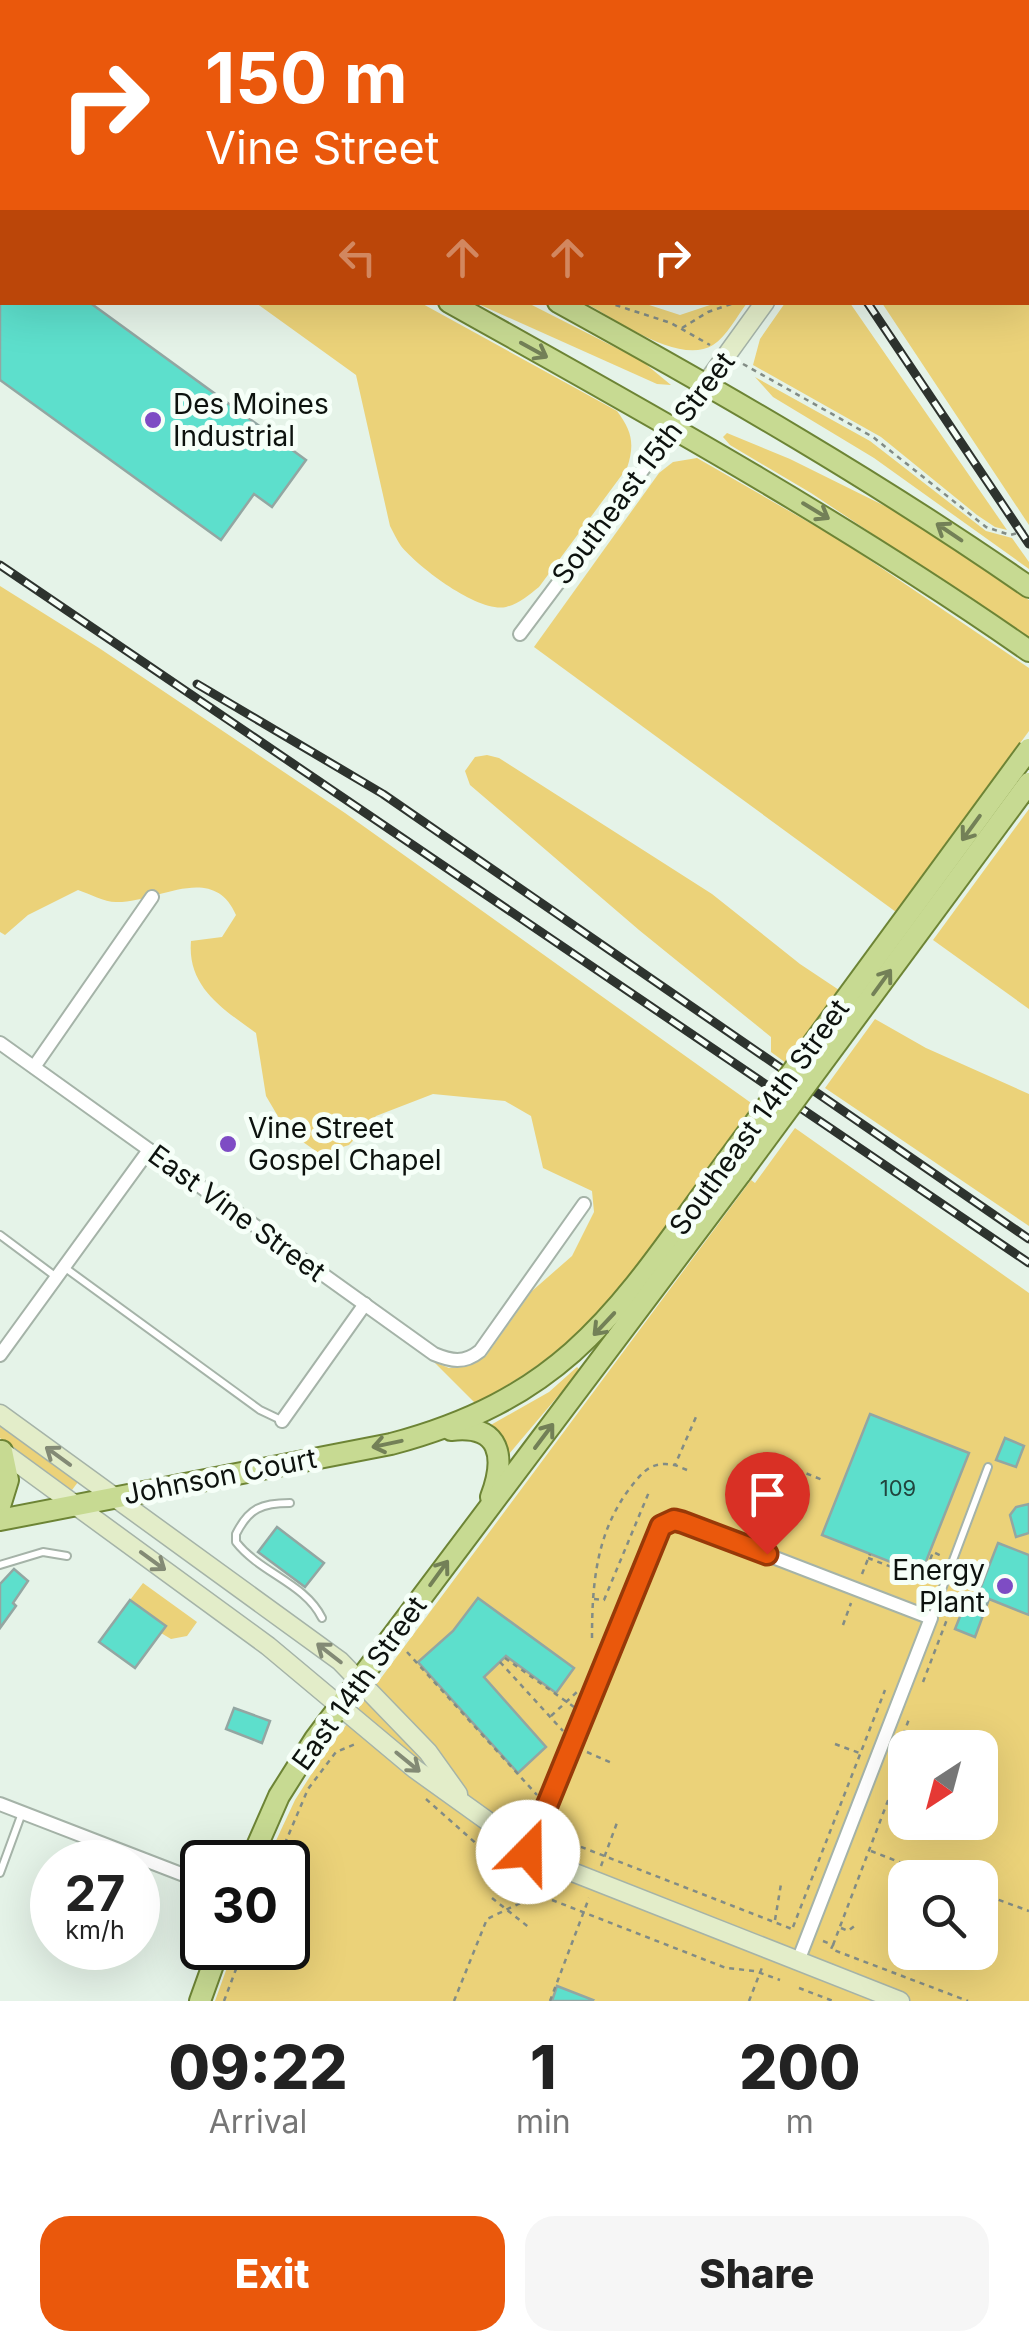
<!DOCTYPE html>
<style>
:root{--surface:#fff;--page:#f6f6f6;--text:#222;--muted:#767676;--accent:#ea580c}
body{margin:0;font-family:Inter,sans-serif;background:var(--page);color:var(--text);height:100vh;display:flex;flex-direction:column;font-size:38px;white-space:nowrap}
*{box-sizing:border-box;margin:0}
p{font-size:32px;color:var(--muted)}
.icon{flex:none;width:55px;height:55px;fill:none;stroke:currentColor;stroke-width:2;stroke-linecap:round;stroke-linejoin:round}
.map{position:relative;height:2001px;overflow:hidden}
.details{display:flex;flex-direction:column;background:var(--surface);flex:1}
.details>*{flex:none}
.top-card{position:absolute;left:0px;top:0px;width:1030px;height:305px;box-shadow:0 10px 40px #0002;background:#ea580c;color:#fff;overflow:hidden}
.needle{width:65px;rotate:216deg}
.tools{position:absolute;left:888px;top:1730px;display:grid;gap:20px}
.tools a{display:grid;place-items:center;width:110px;height:110px;border-radius:20px;background:var(--surface);box-shadow:0 10px 40px #0002;font-size:50px}
.speed{position:absolute;left:30px;top:1840px;display:flex;gap:20px;font-size:50px;font-weight:700;text-align:center}
.speed>*{display:grid;place-content:center;width:130px;height:130px;border-radius:50%;background:var(--surface);box-shadow:0 10px 40px #0002;line-height:1}
.speed small{font-size:25px;font-weight:400}
.speed .limit{border:5px solid #111;border-radius:15px;background:#fff;color:#111}
.pin{position:absolute;display:grid;place-items:center;width:85px;height:85px;color:#fff;margin:-102px -42px;border-radius:50% 50% 50% 0;rotate:-45deg;box-shadow:0 0 10px #0007}
.pin .icon{rotate:45deg}
.me{position:absolute;width:110px;margin:-55px;rotate:22deg;stroke-linejoin:round;filter:drop-shadow(0 0 8px #0008)}
.turn{display:flex;align-items:center;gap:35px;height:210px;padding:0 40px;font-size:45px}
.turn .icon{width:130px;height:130px;stroke-width:2.5}
.turn b{display:block;font-size:70px;line-height:85px}
.lanes{display:flex;align-items:center;height:95px;padding:0 40px;background:#0003;justify-content:center;gap:50px;direction:ltr}
.lanes .off{opacity:.35}
.eta{display:flex;justify-content:space-evenly;align-items:center;height:170px;text-align:center}
.eta b{font-size:60px;font-weight:800;line-height:70px}
.button{display:flex;gap:20px;margin-top:auto;padding:20px 40px}
.button a{flex:1;height:115px;border-radius:30px;background:var(--accent);color:#fff;font-size:40px;font-weight:800;line-height:115px;text-align:center}
.button a+a{background:var(--page);color:var(--text)}
.map>svg:first-child{display:block}
.green{fill:#ebd279;fill-rule:evenodd}
.building{fill:#5ddfcc;stroke:#93a6a2;stroke-width:2.5}
.lines{fill:none;stroke-linecap:round;stroke-linejoin:round}
.lane-casing{stroke:#a5b3a8;stroke-width:10}
.street-casing{stroke:#a5b3a8;stroke-width:16}
.secondary-casing{stroke:#a5b3a8;stroke-width:21}
.primary-casing{stroke:#6d8435;stroke-width:24}
.path{stroke:#828c85;stroke-width:2.5;stroke-dasharray:5 5;stroke-linecap:butt}
.lane{stroke:#fff;stroke-width:6}
.street{stroke:#fff;stroke-width:12}
.secondary{stroke:#e3edc9;stroke-width:18}
.primary{stroke:#c7da92;stroke-width:20}
.rail-casing{stroke:#2d332e;stroke-width:9}
.rail{stroke:#f6fff8;stroke-width:5;stroke-dasharray:15;stroke-linecap:butt}
.primary-bridge-casing{stroke:#6d8435;stroke-width:24;stroke-linecap:butt}
.primary-bridge{stroke:#c7da92;stroke-width:20}
.oneway{stroke:#738057}
.oneway2{stroke:#838a75}
.route-casing{stroke:#983908;stroke-width:25}
.route{stroke:#ea580c;stroke-width:18}
.poi-dot{fill:#7e4cc4;stroke:#f6fff8;stroke-width:4}
.labels{text-anchor:middle;stroke-width:10;stroke-linejoin:round;paint-order:stroke}
.number-label{font-size:22px;fill:#21453e}
.poi-label{font-size:28px;fill:#0d120e;stroke:#f6fff8;text-anchor:start}
.street-label{font-size:28px;fill:#0d120e;stroke:#f6fff8}
</style>
<div class="map">
<svg width="1029" height="2001" viewBox="0 0 1029 2001">
<rect width="100%" height="100%" fill="#e5f3e8"/>
<!-- green -->
<g class="green">
<polygon points="1028,228 1029,229 1029,525 882,303 1028,302"/>
<path d="M256,303H421L617,411C632,431 635,444 627,468L539,587C529,595 519,604 506,607C478,613 418,567 401,546C397,540 393,532 390,526L356,375Z"/>
<polygon points="476,303 528,303 642,361 671,385 657,384"/>
<path d="M585,303H643L680,315L716,303H747C737,316 727,336 713,345C679,366 616,319 585,303Z"/>
<polygon points="785,303 850,303 1007,530 995,527 977,515 881,437 753,365 760,339"/>
<polygon points="755,377 870,441 986,531 1012,538 1029,562 1029,569 874,458 773,397"/>
<polygon points="727,433 790,459 897,512 1029,600 1029,638 811,493 730,445 723,437"/>
<polygon points="697,458 843,542 1029,668 1029,731 896,912 534,647 659,473 673,462"/>
<path d="M0,586L99,648L345,813L754,1105C697,1184 644,1274 570,1339C542,1365 509,1384 476,1404L434,1362L449,1368L462,1367L486,1356L532,1291L572,1256L594,1212L592,1191L543,1168L531,1116L505,1101L433,1094L376,1116L349,1145L320,1154L286,1130L266,1096L256,1033C223,1009 187,987 191,941L222,937L236,915C213,861 157,903 116,902C104,902 90,894 78,890L28,915L5,935L0,932Z"/>
<polygon points="487,755 499,758 712,894 800,964 839,990 786,1063 771,1052 771,1037 639,930 470,785 465,771 475,757"/>
<polygon points="1029,809 1029,1009 933,940"/>
<polygon points="875,1019 926,1048 1029,1094 1029,1226 825,1088"/>
<path d="M795,1128L1029,1293V2001H215L234,1948H288V1862H266L295,1800L323,1756L751,1180L755,1183ZM905,1748H980V1822H905ZM905,1878H980V1952H905Z"/>
<polygon points="577,1367 580,1370 509,1454 489,1426 549,1392"/>
<polygon points="0,1425 78,1482 72,1490 0,1438"/>
<polygon points="143,1583 197,1622 187,1636 171,1639 161,1633 165,1626 130,1600"/>
</g>
<!-- building -->
<g class="building">
<polygon points="0,302 89,302 306,460 272,507 254,494 221,540 0,380"/>
<polygon points="870,1414 969,1453 921,1574 822,1535"/>
<polygon points="1005,1438 1024,1446 1016,1467 996,1460"/>
<polygon points="1029,1504 1029,1533 1016,1537 1010,1515 1016,1507"/>
<polygon points="277,1527 324,1563 305,1587 258,1552"/>
<polygon points="998,1543 1029,1555 1029,1615 989,1599 975,1637 955,1629 967,1599 975,1602"/>
<polygon points="14,1569 28,1581 13,1603 16,1606 0,1628 0,1584"/>
<polygon points="478,1598 574,1668 556,1693 506,1656 484,1677 546,1747 518,1773 418,1662 453,1631"/>
<polygon points="130,1600 166,1626 135,1668 99,1642"/>
<polygon points="234,1708 270,1721 262,1743 226,1729"/>
<polygon points="557,1986 593,2000 592,2001 552,2001"/>
</g>
<g class="lines">
<defs>
<g id="lane">
<polyline points="579,0 580,2"/>
<polyline points="727,0 741,1"/>
<polyline points="991,0 996,2"/>
<polyline points="1028,15 1029,14"/>
<polyline points="0,1235 55,1276"/>
<polyline points="64,1267 260,1410 281,1420"/>
<path d="M290,1503C262,1503 249,1508 236,1534V1542C260,1573 305,1583 322,1618"/>
<polyline points="0,1565 43,1552 67,1556"/>
<polyline points="932,1616 988,1467"/>
<polyline points="0,1873 22,1813"/>
</g>
<g id="street">
<polyline points="743,0 744,2"/>
<polyline points="1028,208 1029,209"/>
<polyline points="520,634 674,428"/>
<path d="M0,1043L434,1354C451,1361 464,1364 480,1351L584,1204"/>
<polyline points="34,1067 152,897"/>
<polyline points="0,1355 149,1150"/>
<polyline points="282,1421 365,1304"/>
<polyline points="0,1804 202,1882"/>
<polyline points="529,1852 661,1526 674,1520 682,1522 931,1618 798,1961"/>
</g>
<g id="secondary">
<polyline points="980,2 982,0"/>
<polyline points="674,428 765,302"/>
<polyline points="0,1414 340,1661 428,1752 458,1794"/>
<polyline points="0,1450 268,1646 415,1769 542,1860 900,2001"/>
</g>
<g id="primary">
<polyline points="42,0 46,2"/>
<path d="M449,302C646,412 843,521 1029,651"/>
<path d="M558,302C720,391 878,482 1029,587"/>
<path d="M451,1430C501,1424 506,1457 491,1497"/>
<polyline points="0,1506 8,1480 2,1451"/>
<path d="M0,1520L391,1444C572,1396 622,1304 726,1162"/>
<polyline points="250,1862 279,1796 315,1739 741,1173"/>
<polyline points="200,2001 219,1948"/>
</g>
</defs>
<!-- lane casing -->
<use href="#lane" class="lane-casing"/>
<!-- street casing -->
<use href="#street" class="street-casing"/>
<!-- secondary casing -->
<use href="#secondary" class="secondary-casing"/>
<!-- primary casing -->
<use href="#primary" class="primary-casing"/>
<!-- path -->
<g class="path">
<polyline points="86,0 90,2"/>
<polyline points="430,0 431,2"/>
<polyline points="606,302 671,323 710,345"/>
<polyline points="682,328 708,312 737,302"/>
<polyline points="743,364 873,437 986,527 1010,535 1029,530"/>
<polyline points="788,1466 825,1481"/>
<polyline points="687,1470 675,1465 696,1417"/>
<polyline points="868,1558 923,1579 933,1552 944,1557"/>
<polyline points="862,1574 870,1554"/>
<polyline points="594,1599 604,1600 649,1492"/>
<polyline points="843,1625 851,1603"/>
<path d="M592,1638C592,1584 596,1533 630,1488C644,1470 652,1461 675,1465"/>
<polyline points="407,1652 537,1795"/>
<polyline points="505,1658 574,1707"/>
<polyline points="500,1662 563,1731"/>
<polyline points="923,1682 959,1588 962,1572"/>
<polyline points="551,1716 578,1691"/>
<polyline points="835,1744 862,1754"/>
<polyline points="587,1752 614,1764"/>
<polyline points="426,1799 515,1878"/>
<polyline points="553,1836 792,1929"/>
<polyline points="871,1851 940,1878"/>
<polyline points="277,1862 308,1789 336,1752 358,1743"/>
<polyline points="601,1866 618,1820"/>
<polyline points="980,1893 1029,1911"/>
<polyline points="492,1898 531,1929"/>
<polyline points="552,1900 726,1968 755,1971 780,1980"/>
<polyline points="775,1920 781,1884"/>
<polyline points="793,1927 885,1690"/>
<polyline points="841,1928 848,1931 857,1924"/>
<polyline points="823,1941 833,1945 831,1949 968,2001"/>
<polyline points="833,1945 900,1769 892,1766 909,1719"/>
<polyline points="799,1988 833,2001"/>
<polyline points="224,2001 244,1948"/>
<polyline points="454,2001 487,1919 541,1893"/>
<polyline points="550,2001 589,1898"/>
<polyline points="749,2001 763,1965"/>
</g>
<!-- lane -->
<use href="#lane" class="lane"/>
<!-- street -->
<use href="#street" class="street"/>
<!-- secondary -->
<use href="#secondary" class="secondary"/>
<!-- primary -->
<use href="#primary" class="primary"/>
<defs>
<g id="rail">
<polyline points="664,0 666,2"/>
<polyline points="867,302 1029,544"/>
<polyline points="0,565 1029,1263"/>
<polyline points="197,684 383,794 1029,1239"/>
</g>
</defs>
<!-- rail casing -->
<use href="#rail" class="rail-casing"/>
<!-- rail -->
<use href="#rail" class="rail"/>
<defs>
<g id="primary-bridge">
<polyline points="726,1162 1029,749"/>
<polyline points="741,1173 1029,783"/>
</g>
</defs>
<!-- primary-bridge casing -->
<use href="#primary-bridge" class="primary-bridge-casing"/>
<!-- primary-bridge -->
<use href="#primary-bridge" class="primary-bridge"/>
</g>
<!-- one-way arrows -->
<defs><path id="oneway-shaft" d="M-6 0H5M1.5-3L5.5 0L1.5 3" fill="none" stroke-width="1.6" stroke-linecap="round" stroke-linejoin="round" transform="scale(2.5)"/></defs>
<g class="oneway">
<use href="#oneway-shaft" transform="translate(534 350) rotate(29)"/>
<use href="#oneway-shaft" transform="translate(816 511) rotate(31)"/>
<use href="#oneway-shaft" transform="translate(949 532) rotate(-146)"/>
<use href="#oneway-shaft" transform="translate(971 828) rotate(126)"/>
<use href="#oneway-shaft" transform="translate(882 982) rotate(-54)"/>
<use href="#oneway-shaft" transform="translate(604 1324) rotate(133)"/>
<use href="#oneway-shaft" transform="translate(544 1436) rotate(-53)"/>
<use href="#oneway-shaft" transform="translate(387 1444) rotate(168)"/>
<use href="#oneway-shaft" transform="translate(439 1573) rotate(-54)"/>
</g>
<g class="oneway2">
<use href="#oneway-shaft" transform="translate(58 1456) rotate(-144)"/>
<use href="#oneway-shaft" transform="translate(153 1561) rotate(36)"/>
<use href="#oneway-shaft" transform="translate(329 1653) rotate(-142)"/>
<use href="#oneway-shaft" transform="translate(408 1762) rotate(39)"/>
</g>
<g class="lines">
<defs>
<polyline id="route" points="528,1852 661,1526 674,1520 682,1522 767,1554"/>
</defs>
<!-- route casing -->
<use href="#route" class="route-casing"/>
<!-- route -->
<use href="#route" class="route"/>
</g>
<!-- markers -->
<g class="poi-dot">
<circle cx="153" cy="420" r="10"/>
<circle cx="228" cy="1144" r="10"/>
<circle cx="1005" cy="1586" r="10"/>
</g>
<g class="labels">
<!-- number labels -->
<g class="number-label">
<text x="898" y="1496">109</text>
</g>
<!-- poi labels -->
<g class="poi-label">
<text x="173" y="414">Des Moines<tspan x="173" dy="32">Industrial</tspan></text>
<text x="248" y="1138">Vine Street<tspan x="248" dy="32">Gospel Chapel</tspan></text>
<text x="985" y="1580" text-anchor="end">Energy<tspan x="985" dy="32">Plant</tspan></text>
</g>
<!-- street labels -->
<g class="street-label">
<text transform="translate(643 468) rotate(-53)" y="10">Southeast 15th Street</text>
<text transform="translate(759 1117) rotate(-54)" y="10">Southeast 14th Street</text>
<text transform="translate(237 1213) rotate(36)" y="10">East Vine Street</text>
<text transform="translate(220 1476) rotate(-11)" y="10">Johnson Court</text>
<text transform="translate(359 1683) rotate(-54)" y="10">East 14th Street</text>
</g>
</g>
</svg>
<div class="tools">
<a><svg class="needle" viewBox="-14 -14 28 28"><path d="M0-13l5 13h-10z" fill="#e53935"/><path d="M0 13l5-13h-10z" fill="#767676"/></svg></a>
<a><svg class="icon" aria-label="search" viewBox="0 0 24 24"><circle cx="10" cy="10" r="6"/><path d="M15 15l6 6"/></svg></a>
</div>
<div class="speed"><div>27<small>km/h</small></div><div class="limit">30</div></div>
<div class="pin" style="left:767px;top:1554px;background:#d93025"><svg class="icon" aria-label="arrive" viewBox="0 0 24 24"><path d="M6 21V4h12l-3 4 3 4H6"/></svg></div>
<svg class="me" style="left:528px;top:1852px" viewBox="-20 -20 40 40"><circle r="19" fill="#fff"/><path d="M0-13L10 11 0 6-10 11z" fill="#ea580c"/></svg>
<div class="top-card">
<div class="turn"><svg class="icon" aria-label="right" viewBox="0 0 24 24"><path d="M7 20v-9h11M14 6l5 5-5 5"/></svg><div><b>150 m</b>Vine Street</div></div>
<div class="lanes"><svg class="icon off" aria-label="left" viewBox="0 0 24 24"><path d="M17 20v-9H6M10 6l-5 5 5 5"/></svg><svg class="icon off" aria-label="ahead" viewBox="0 0 24 24"><path d="M12 20V5M6 11l6-6 6 6"/></svg><svg class="icon off" aria-label="ahead" viewBox="0 0 24 24"><path d="M12 20V5M6 11l6-6 6 6"/></svg><svg class="icon" aria-label="right" viewBox="0 0 24 24"><path d="M7 20v-9h11M14 6l5 5-5 5"/></svg></div>
</div>
</div>
<section class="details">
<div class="eta">
<div><b>09:22</b><p>Arrival</p></div>
<div><b>1</b><p>min</p></div>
<div><b>200</b><p>m</p></div>
</div>
<div class="button"><a>Exit</a><a>Share</a></div>
</section>
